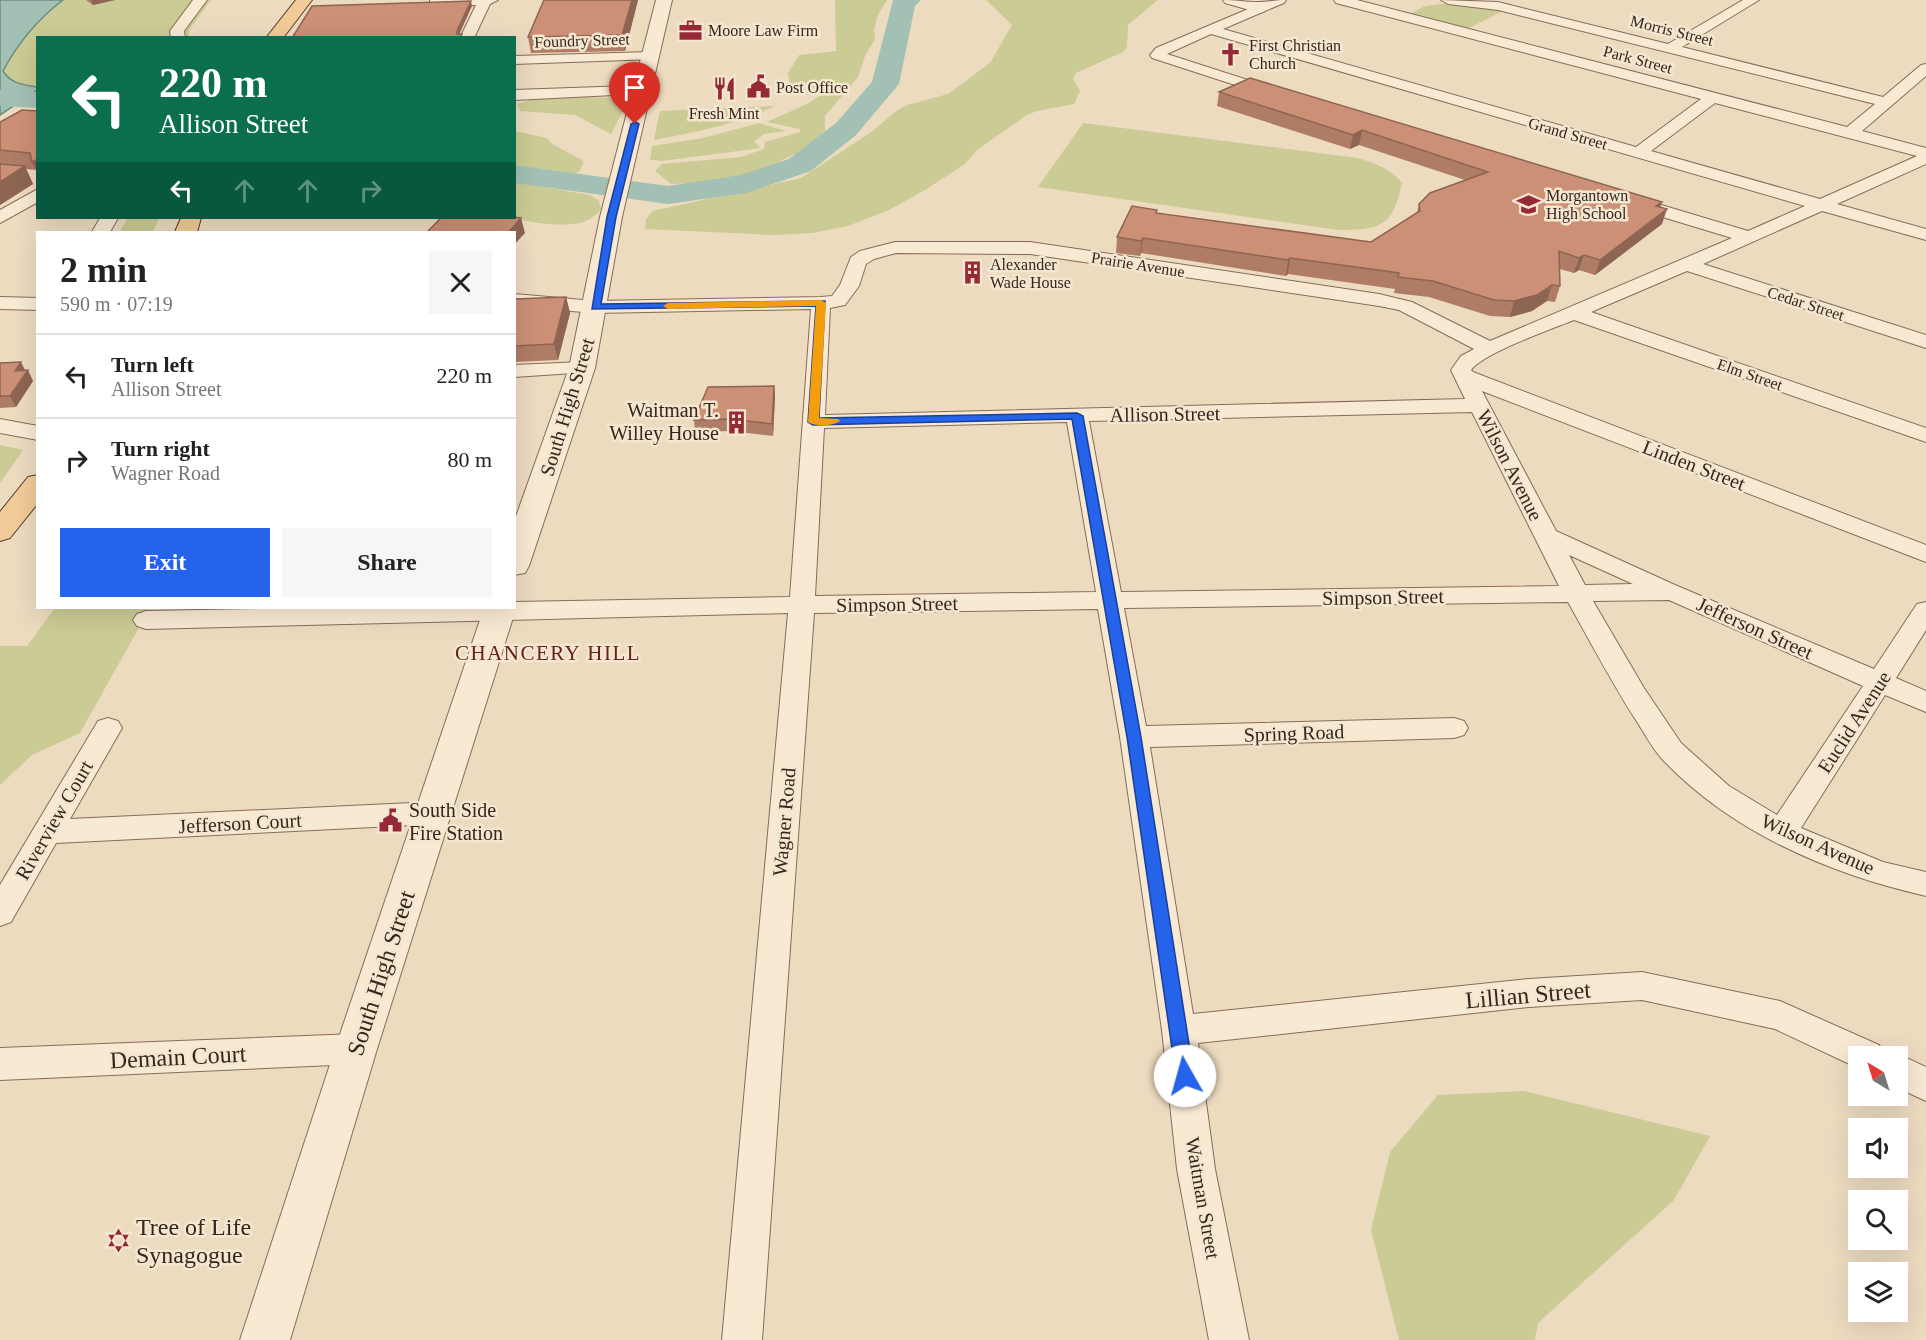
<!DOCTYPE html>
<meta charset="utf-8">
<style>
:root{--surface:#fff;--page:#f6f6f6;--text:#222;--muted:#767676;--line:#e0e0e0;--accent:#2563eb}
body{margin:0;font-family:Georgia,serif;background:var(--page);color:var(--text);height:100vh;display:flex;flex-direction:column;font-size:22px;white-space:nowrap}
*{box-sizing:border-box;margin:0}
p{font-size:20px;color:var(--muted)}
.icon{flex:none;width:33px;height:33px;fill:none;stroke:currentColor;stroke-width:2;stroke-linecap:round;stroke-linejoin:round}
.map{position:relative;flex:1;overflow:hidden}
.side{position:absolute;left:36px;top:231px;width:480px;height:378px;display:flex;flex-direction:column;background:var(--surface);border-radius:0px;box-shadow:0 6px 24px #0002}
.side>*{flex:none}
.banner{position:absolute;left:36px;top:36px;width:480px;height:183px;border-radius:0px;box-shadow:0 6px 24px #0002;background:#0b6e4f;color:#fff;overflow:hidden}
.needle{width:39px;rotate:322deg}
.controls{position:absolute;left:1848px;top:1046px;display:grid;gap:12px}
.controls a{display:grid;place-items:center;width:60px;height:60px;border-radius:0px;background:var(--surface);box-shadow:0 6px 24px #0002;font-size:30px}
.pin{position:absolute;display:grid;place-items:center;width:51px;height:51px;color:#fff;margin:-62px -26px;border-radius:50% 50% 50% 0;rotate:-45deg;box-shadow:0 0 6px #0007}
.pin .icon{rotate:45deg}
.me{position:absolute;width:66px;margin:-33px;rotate:353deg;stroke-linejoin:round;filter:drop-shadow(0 0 4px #0008)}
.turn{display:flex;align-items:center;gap:21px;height:126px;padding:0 24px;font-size:27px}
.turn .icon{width:78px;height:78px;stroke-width:2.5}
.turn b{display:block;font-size:42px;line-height:51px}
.lanes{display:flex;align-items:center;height:57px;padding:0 24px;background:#0003;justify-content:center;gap:30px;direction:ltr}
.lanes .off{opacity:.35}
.round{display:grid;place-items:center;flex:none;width:63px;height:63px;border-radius:0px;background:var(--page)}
.head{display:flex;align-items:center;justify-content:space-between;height:102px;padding:0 24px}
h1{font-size:36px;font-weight:600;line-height:45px}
.cta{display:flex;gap:12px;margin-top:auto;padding:12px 24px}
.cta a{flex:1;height:69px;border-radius:0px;background:var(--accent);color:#fff;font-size:24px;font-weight:600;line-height:69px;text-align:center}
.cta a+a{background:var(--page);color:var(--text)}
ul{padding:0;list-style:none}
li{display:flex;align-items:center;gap:18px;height:84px;padding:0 24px;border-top:2px solid var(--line)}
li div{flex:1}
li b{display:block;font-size:22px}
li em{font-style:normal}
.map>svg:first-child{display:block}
.green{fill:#cbcb95}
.water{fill:#a3c0b4;stroke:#6b8d81;stroke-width:1.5}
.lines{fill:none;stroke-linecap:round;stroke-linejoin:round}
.river{fill:#a3c0b4;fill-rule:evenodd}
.minor-casing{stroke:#866c58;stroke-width:2}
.tertiary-casing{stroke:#866c58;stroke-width:2}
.primary-casing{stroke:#543b2d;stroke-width:2}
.minor{fill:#f8e9d3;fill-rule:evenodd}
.tertiary{fill:#f8e9d3;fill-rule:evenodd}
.primary{fill:#f1cb98;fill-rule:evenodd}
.wall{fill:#af7c65}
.shaded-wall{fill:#8e6553}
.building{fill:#cb9076;stroke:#8e6553;stroke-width:1.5}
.route{fill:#2563eb;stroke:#184099;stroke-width:1.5}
.slow{fill:#f59e0b}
.labels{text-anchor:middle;stroke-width:5;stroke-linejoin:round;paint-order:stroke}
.far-poi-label{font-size:16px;fill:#36261d;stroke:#f5e6d0;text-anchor:start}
.far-street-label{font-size:16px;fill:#36261d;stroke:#f5e6d0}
.street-label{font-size:20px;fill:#36261d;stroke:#f5e6d0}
.poi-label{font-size:20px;fill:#36261d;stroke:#f5e6d0;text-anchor:end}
.neighbourhood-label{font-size:21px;letter-spacing:1.5px;fill:#62231d;stroke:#f5e6d0}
.near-street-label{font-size:24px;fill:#36261d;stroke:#f5e6d0}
.near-poi-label{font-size:24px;fill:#36261d;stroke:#f5e6d0;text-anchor:start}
</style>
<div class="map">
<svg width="1926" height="1340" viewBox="0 0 1926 1340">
<rect width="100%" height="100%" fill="#eddbc0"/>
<!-- green -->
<g class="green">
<path d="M63,0H211L189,30V37L38,38L37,87C23,85 11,83 3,71C18,43 38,20 63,0Z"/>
<polygon points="835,0 887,0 878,15 874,29 875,39 865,56 858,77 825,116 825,130 816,144 760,171 718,182 671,184 655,171 662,164 741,157 764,149 765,142 800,132 800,129 767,122 807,104 830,89 790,86 788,73 799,55 836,51"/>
<polygon points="986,0 1158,0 1128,25 1127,47 1123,52 1076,73 1073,79 1080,91 1074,104 1037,111 1027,115 977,150 965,164 925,190 889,210 848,226 813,233 775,235 645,229 646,219 653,211 801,178 873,131 896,111 907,105 948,94 990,63 1012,25"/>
<polygon points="1449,3 1503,11 1467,29 1409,14 1425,6"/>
<polygon points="583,97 617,98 627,103 611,134 575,115 520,111 517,104 530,100"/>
<path d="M775,106C737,124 696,132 654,140L660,111Z"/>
<polygon points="759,123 786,131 764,134 754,142 761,148 662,161 650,160 652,146 703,138"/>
<path d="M1083,123L1358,158C1375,163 1391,169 1402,183C1393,226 1381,230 1338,230L1038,187Z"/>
<polygon points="515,131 547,138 552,144 582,160 583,164 579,172 572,174 515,166"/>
<path d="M515,182L590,195L599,201L601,209C583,235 536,222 509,218H514Z"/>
<polygon points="128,218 159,218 153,232 119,232"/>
<polygon points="0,445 23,450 0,483"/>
<polygon points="55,608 150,608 80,733 32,755 0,785 0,646 27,646"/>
<polygon points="1524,1091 1710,1136 1674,1200 1538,1323 1535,1340 1399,1340 1371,1230 1390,1152 1438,1095"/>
</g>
<!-- water -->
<path class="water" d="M0,0H63C38,19 18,43 3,71C11,84 24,85 37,87V90L0,115Z"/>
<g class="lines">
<!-- river -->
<g class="river">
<polygon points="893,0 921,0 915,6 899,84 856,135 811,171 746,193 668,204 514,183 514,165 668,186 741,175 789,159 836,123 872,82"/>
<polygon points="0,90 38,92 38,108 0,106"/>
</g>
<defs>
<g id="minor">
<polygon points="193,0 207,0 184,31 185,38 171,38 170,31"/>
<polygon points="430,0 498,0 490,4 474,38 460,38 476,5 435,6 430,5"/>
<path d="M1334,0H1357L1847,127L1875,104L1498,10L1448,4L1441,0L1498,2L1668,44L1743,0H1759L1682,47L1883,97L1921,65L1926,64V76L1862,131L1926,148V164L1837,204L1926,229V240L1822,211L1703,264L1926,335V348L1687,271L1591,312L1926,428V442L1574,320C1552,329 1483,353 1471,370L1473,372L1926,545V562L1482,391L1556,531L1675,585L1874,669L1917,604L1926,602V630L1896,678L1926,691V712L1885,695L1801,828L1883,862L1926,872V896C1829,874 1731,832 1662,759C1653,749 1646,736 1639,725C1613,685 1591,643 1568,602L1124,608L1146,726L1454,718L1464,721L1468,728L1464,735L1454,738L1150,747L1193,1014L1529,979L1642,972L1780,1001L1879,1045L1884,1056H1858V1068L1775,1029L1642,1000L1529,1007L1198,1043L1215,1169L1249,1340H1209L1177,1169L1162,1030L1120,737L1098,609L814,613L762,1340H722L788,613L146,629L137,626L133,620L137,614L146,611L306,608H514V602L790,597L811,309L595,313L514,306V294L595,301L821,297L832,296L840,285L851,257L860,251L895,242H1030L1379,294L1412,302L1490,341L1732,238L1626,206L1623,202L1626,198H1638L1748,231L1805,206L1211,34L1167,54L1279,90L1282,93L1279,96H1269L1152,58L1150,55L1156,48L1260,4L1267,8L1265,11L1223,29L1636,147L1701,99L1336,3ZM1715,103L1917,156L1820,199L1651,151ZM896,253L1030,254L1379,306L1399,310L1474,349L1461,356L1451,370L1465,399L825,415L830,308L845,305L859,286L866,264L874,259ZM1472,412L1559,586L1121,592L1089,421ZM1067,422L1096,592L815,596L824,428ZM1569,555L1633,584L1585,585ZM1669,600L1863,686L1777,815L1729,786L1681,743L1644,688L1593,601Z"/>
<polygon points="651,52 656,53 658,56 656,59 514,64 514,56"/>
<polygon points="629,86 637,91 634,94 514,100 514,90"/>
<polygon points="38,189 38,202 0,223 0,210"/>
<polygon points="100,218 118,218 110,232 92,232"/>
<polygon points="0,297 38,298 38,310 0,309"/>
<polygon points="582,362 589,364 592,368 589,372 514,377 514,365"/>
<polygon points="0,419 38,426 38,440 0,433"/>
<polygon points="108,718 118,721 122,728 70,819 433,802 444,805 448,813 444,821 433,824 56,843 11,922 0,926 0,885 98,721"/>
<polygon points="356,1034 368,1038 373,1049 368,1060 356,1064 0,1080 0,1048"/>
<polygon points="1898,1054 1926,1067 1926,1101 1898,1088 1898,1056 1894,1056"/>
</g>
<g id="tertiary">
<polygon points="656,0 672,0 622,217 595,368 529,566 525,573 514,575 514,522 569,368 600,217"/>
<path d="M1223,0C1235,0 1246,2 1257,2C1266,2 1277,0 1286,0L1284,3L1260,13L1225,3Z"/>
<polygon points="514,606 516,608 377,1049 290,1340 240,1340 335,1049 484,608"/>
</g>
<g id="primary">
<polygon points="296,0 312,0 283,38 266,38"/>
<polygon points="181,218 201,218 197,232 175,232"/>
<polygon points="38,475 38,503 10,538 0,541 0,512 28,477"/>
</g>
</defs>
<!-- minor casing -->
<use href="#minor" class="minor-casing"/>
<!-- tertiary casing -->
<use href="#tertiary" class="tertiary-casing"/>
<!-- primary casing -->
<use href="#primary" class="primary-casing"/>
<!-- minor -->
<use href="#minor" class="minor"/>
<!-- tertiary -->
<use href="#tertiary" class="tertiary"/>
<!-- primary -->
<use href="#primary" class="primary"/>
</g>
<!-- wall -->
<g class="wall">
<polygon points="86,0 115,0 93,5"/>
<polygon points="638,0 625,51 531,53 528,37"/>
<polygon points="1219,92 1660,207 1662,224 1595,275 1579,270 1574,273 1560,269 1560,286 1555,302 1547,301 1532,311 1510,317 1490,316 1429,297 1394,293 1395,289 1288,274 1286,276 1141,253 1140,256 1116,253 1117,237 1157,213 1371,242 1417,212 1419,204 1465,180 1359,145 1350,149 1217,106"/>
<polygon points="22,110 38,173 36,170 26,169 33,184 0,205 0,122"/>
<polygon points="566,297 570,313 558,360 514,362 514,299"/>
<polygon points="0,363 25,370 33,381 16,407 0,408"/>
<polygon points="774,386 775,397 773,436 731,431 695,432 694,420"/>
</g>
<!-- shaded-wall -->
<g class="shaded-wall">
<polygon points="91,0 115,0 93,5"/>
<polygon points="632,0 638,0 625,51 622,35"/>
<polygon points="471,1 472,6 458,37 457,31"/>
<polygon points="1362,130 1359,145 1350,149 1353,135"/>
<polygon points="38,159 38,173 32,162"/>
<polygon points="25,166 33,184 0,205 0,182"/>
<polygon points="1662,202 1657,217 1667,209 1662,224 1595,275 1600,260 1656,206"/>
<polygon points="521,218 525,233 514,245 514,232 509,232"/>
<polygon points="1143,238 1141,253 1140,256 1141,241"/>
<polygon points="1584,255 1579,270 1574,273 1579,258"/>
<polygon points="1290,258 1288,274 1286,276 1288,260"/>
<polygon points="1552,285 1547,301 1532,311 1510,317 1514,301"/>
<polygon points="566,297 570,313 558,360 554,344"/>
<polygon points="21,362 26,372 28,370 33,381 16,407 10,396 15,371"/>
<polygon points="774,386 775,397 773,436 772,424"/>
</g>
<!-- building -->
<g class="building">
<polygon points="544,0 632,0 622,35 528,37"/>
<polygon points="471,1 457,31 457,34 462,34 460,38 292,38 312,6"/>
<polygon points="1250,78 1662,202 1656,206 1667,209 1600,260 1584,255 1579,258 1559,251 1560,286 1552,285 1537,295 1514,301 1494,300 1433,281 1398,277 1399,273 1290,258 1288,260 1143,238 1141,241 1117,237 1132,206 1157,210 1156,213 1371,242 1420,211 1419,204 1430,193 1488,172 1362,130 1353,135 1219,92"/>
<polygon points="22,110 38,111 38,159 32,162 30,153 0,150 0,122"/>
<polygon points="0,164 25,166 0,182"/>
<polygon points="514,217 521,218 509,232 427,232 441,218"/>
<polygon points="566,297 554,344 514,346 514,299"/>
<polygon points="21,362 15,371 28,370 10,396 0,396 0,363"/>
<polygon points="774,386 772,424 730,419 694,420 708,387"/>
</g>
<!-- route -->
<polygon class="route" points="635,122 639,124 616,217 601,304 825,301 819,418 1077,413 1083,416 1141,737 1194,1076 1191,1082 1185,1084 1179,1082 1176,1076 1127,737 1072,419 813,425 808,422 816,306 592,309 607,217 631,124"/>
<!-- slow -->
<path class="slow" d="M821,300L826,303L819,418L838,419L840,421C833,426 815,427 808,422L816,306L668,309L663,306L668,303Z"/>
<!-- icons -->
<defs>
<symbol id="office-bare" viewBox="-9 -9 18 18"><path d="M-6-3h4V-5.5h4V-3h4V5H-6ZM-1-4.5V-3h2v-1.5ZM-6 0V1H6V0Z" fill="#952936" stroke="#f5e6d0" stroke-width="2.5" paint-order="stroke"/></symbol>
<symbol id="church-bare" viewBox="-9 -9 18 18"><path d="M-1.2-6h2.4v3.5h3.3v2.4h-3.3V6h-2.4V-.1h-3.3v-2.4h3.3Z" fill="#952936" stroke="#f5e6d0" stroke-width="2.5" paint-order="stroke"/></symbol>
<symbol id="civic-bare" viewBox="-9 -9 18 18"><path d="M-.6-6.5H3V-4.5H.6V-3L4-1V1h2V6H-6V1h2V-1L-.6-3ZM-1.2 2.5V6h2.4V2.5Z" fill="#952936" stroke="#f5e6d0" stroke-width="2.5" paint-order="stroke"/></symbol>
<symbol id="restaurant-bare" viewBox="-9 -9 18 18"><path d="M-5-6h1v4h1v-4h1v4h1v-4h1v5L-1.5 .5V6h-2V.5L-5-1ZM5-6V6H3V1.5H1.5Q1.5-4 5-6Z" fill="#952936" stroke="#f5e6d0" stroke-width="2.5" paint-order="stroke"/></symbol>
<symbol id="school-bare" viewBox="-9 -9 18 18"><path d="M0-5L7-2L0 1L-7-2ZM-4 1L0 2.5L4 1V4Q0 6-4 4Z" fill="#952936" stroke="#f5e6d0" stroke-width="2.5" paint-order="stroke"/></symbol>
<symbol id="building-bare" viewBox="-9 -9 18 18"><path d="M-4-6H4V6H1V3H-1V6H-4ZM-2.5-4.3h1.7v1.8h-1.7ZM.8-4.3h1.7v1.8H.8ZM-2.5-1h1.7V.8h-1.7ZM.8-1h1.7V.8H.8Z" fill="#952936" stroke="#f5e6d0" stroke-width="2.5" paint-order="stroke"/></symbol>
<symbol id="synagogue-bare" viewBox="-9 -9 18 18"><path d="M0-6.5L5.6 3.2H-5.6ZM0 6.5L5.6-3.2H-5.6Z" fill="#952936" stroke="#f5e6d0" stroke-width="2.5" paint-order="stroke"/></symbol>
</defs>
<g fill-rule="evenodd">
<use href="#office-bare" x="674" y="14" width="33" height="33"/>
<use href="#church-bare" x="1214" y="38" width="33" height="33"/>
<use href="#civic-bare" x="742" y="70" width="33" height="33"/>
<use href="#restaurant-bare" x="708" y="72" width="33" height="33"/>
<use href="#school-bare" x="1512" y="188" width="33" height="33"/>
<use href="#building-bare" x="956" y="256" width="33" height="33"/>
<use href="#building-bare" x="720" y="406" width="33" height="33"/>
<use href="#civic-bare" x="374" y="804" width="33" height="33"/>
<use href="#synagogue-bare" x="102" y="1224" width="33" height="33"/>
</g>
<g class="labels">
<!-- far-poi labels -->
<g class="far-poi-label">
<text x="708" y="36">Moore Law Firm</text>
<text x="1249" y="51">First Christian<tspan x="1249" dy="18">Church</tspan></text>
<text x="776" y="93">Post Office</text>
<text x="724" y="119" text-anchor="middle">Fresh Mint</text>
<text x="1546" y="201">Morgantown<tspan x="1546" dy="18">High School</tspan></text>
<text x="990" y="270">Alexander<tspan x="990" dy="18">Wade House</tspan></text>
</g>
<!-- far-street labels -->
<g class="far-street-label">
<text transform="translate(1672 30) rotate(14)" y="6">Morris Street</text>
<text transform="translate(582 40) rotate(-2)" y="6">Foundry Street</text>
<text transform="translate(1638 59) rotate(15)" y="6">Park Street</text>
<text transform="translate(1568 133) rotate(16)" y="6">Grand Street</text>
<text transform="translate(1138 264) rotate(9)" y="6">Prairie Avenue</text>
<text transform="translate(1806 303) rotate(18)" y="6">Cedar Street</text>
<text transform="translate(1750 374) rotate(19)" y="6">Elm Street</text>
</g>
<!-- street labels -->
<g class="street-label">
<text transform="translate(567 407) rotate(-73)" y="7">South High Street</text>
<text transform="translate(1165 414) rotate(-1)" y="7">Allison Street</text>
<text transform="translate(1510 465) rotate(63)" y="7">Wilson Avenue</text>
<text transform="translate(1694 465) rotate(21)" y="7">Linden Street</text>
<text transform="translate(1383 597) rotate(-1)" y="7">Simpson Street</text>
<text transform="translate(897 604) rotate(-1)" y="7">Simpson Street</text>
<text transform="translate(1755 628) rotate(24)" y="7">Jefferson Street</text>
<text transform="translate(1854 722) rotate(-57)" y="7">Euclid Avenue</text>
<text transform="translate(1294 733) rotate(-2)" y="7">Spring Road</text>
<text transform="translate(54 820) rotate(-60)" y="7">Riverview Court</text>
<text transform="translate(784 822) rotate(-85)" y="7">Wagner Road</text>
<text transform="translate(240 823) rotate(-3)" y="7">Jefferson Court</text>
<text transform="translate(1818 844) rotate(24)" y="7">Wilson Avenue</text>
<text transform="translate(1203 1198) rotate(80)" y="7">Waitman Street</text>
</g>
<!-- poi labels -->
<g class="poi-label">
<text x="719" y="417">Waitman T.<tspan x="719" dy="23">Willey House</tspan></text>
<text x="409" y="817" text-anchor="start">South Side<tspan x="409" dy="23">Fire Station</tspan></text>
</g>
<!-- neighbourhood labels -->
<g class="neighbourhood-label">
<text x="548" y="660">CHANCERY HILL</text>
</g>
<!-- near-street labels -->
<g class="near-street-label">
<text transform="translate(381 973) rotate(-72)" y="8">South High Street</text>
<text transform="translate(1528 995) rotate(-5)" y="8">Lillian Street</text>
<text transform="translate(178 1057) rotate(-3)" y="8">Demain Court</text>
</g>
<!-- near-poi labels -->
<g class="near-poi-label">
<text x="136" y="1235">Tree of Life<tspan x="136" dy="28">Synagogue</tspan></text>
</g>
</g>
</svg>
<div class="controls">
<a><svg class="needle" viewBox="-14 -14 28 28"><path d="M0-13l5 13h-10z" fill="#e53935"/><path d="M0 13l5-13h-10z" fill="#767676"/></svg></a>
<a><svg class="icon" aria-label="sound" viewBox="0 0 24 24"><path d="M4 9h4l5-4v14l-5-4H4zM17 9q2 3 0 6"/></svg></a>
<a><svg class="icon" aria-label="search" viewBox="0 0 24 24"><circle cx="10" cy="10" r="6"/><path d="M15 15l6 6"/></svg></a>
<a><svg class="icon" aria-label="layers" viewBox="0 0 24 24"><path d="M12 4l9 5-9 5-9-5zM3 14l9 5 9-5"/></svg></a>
</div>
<div class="pin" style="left:635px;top:124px;background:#d93025"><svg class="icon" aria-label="arrive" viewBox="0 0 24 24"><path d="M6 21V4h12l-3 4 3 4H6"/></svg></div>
<svg class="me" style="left:1185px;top:1076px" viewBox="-20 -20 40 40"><circle r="19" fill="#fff"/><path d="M0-13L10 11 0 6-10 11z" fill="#2563eb"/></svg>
<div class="banner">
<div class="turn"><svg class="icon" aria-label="left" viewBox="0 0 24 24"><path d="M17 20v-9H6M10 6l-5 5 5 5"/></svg><div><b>220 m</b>Allison Street</div></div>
<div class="lanes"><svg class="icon" aria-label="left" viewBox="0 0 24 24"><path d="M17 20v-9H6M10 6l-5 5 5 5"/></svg><svg class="icon off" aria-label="ahead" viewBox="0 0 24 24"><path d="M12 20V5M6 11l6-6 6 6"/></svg><svg class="icon off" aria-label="ahead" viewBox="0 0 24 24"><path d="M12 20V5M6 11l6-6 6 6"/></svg><svg class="icon off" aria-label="right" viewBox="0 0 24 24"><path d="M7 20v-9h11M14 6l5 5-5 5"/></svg></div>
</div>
<section class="side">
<div class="head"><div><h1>2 min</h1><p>590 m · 07:19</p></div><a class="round"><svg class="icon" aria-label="close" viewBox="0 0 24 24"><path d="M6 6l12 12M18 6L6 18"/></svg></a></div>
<ul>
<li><svg class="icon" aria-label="left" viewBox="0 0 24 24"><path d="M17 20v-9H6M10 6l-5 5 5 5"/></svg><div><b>Turn left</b><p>Allison Street</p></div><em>220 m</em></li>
<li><svg class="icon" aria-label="right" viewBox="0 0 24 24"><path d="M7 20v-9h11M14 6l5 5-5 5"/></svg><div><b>Turn right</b><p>Wagner Road</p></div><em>80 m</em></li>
</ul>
<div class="cta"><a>Exit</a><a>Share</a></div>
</section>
</div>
